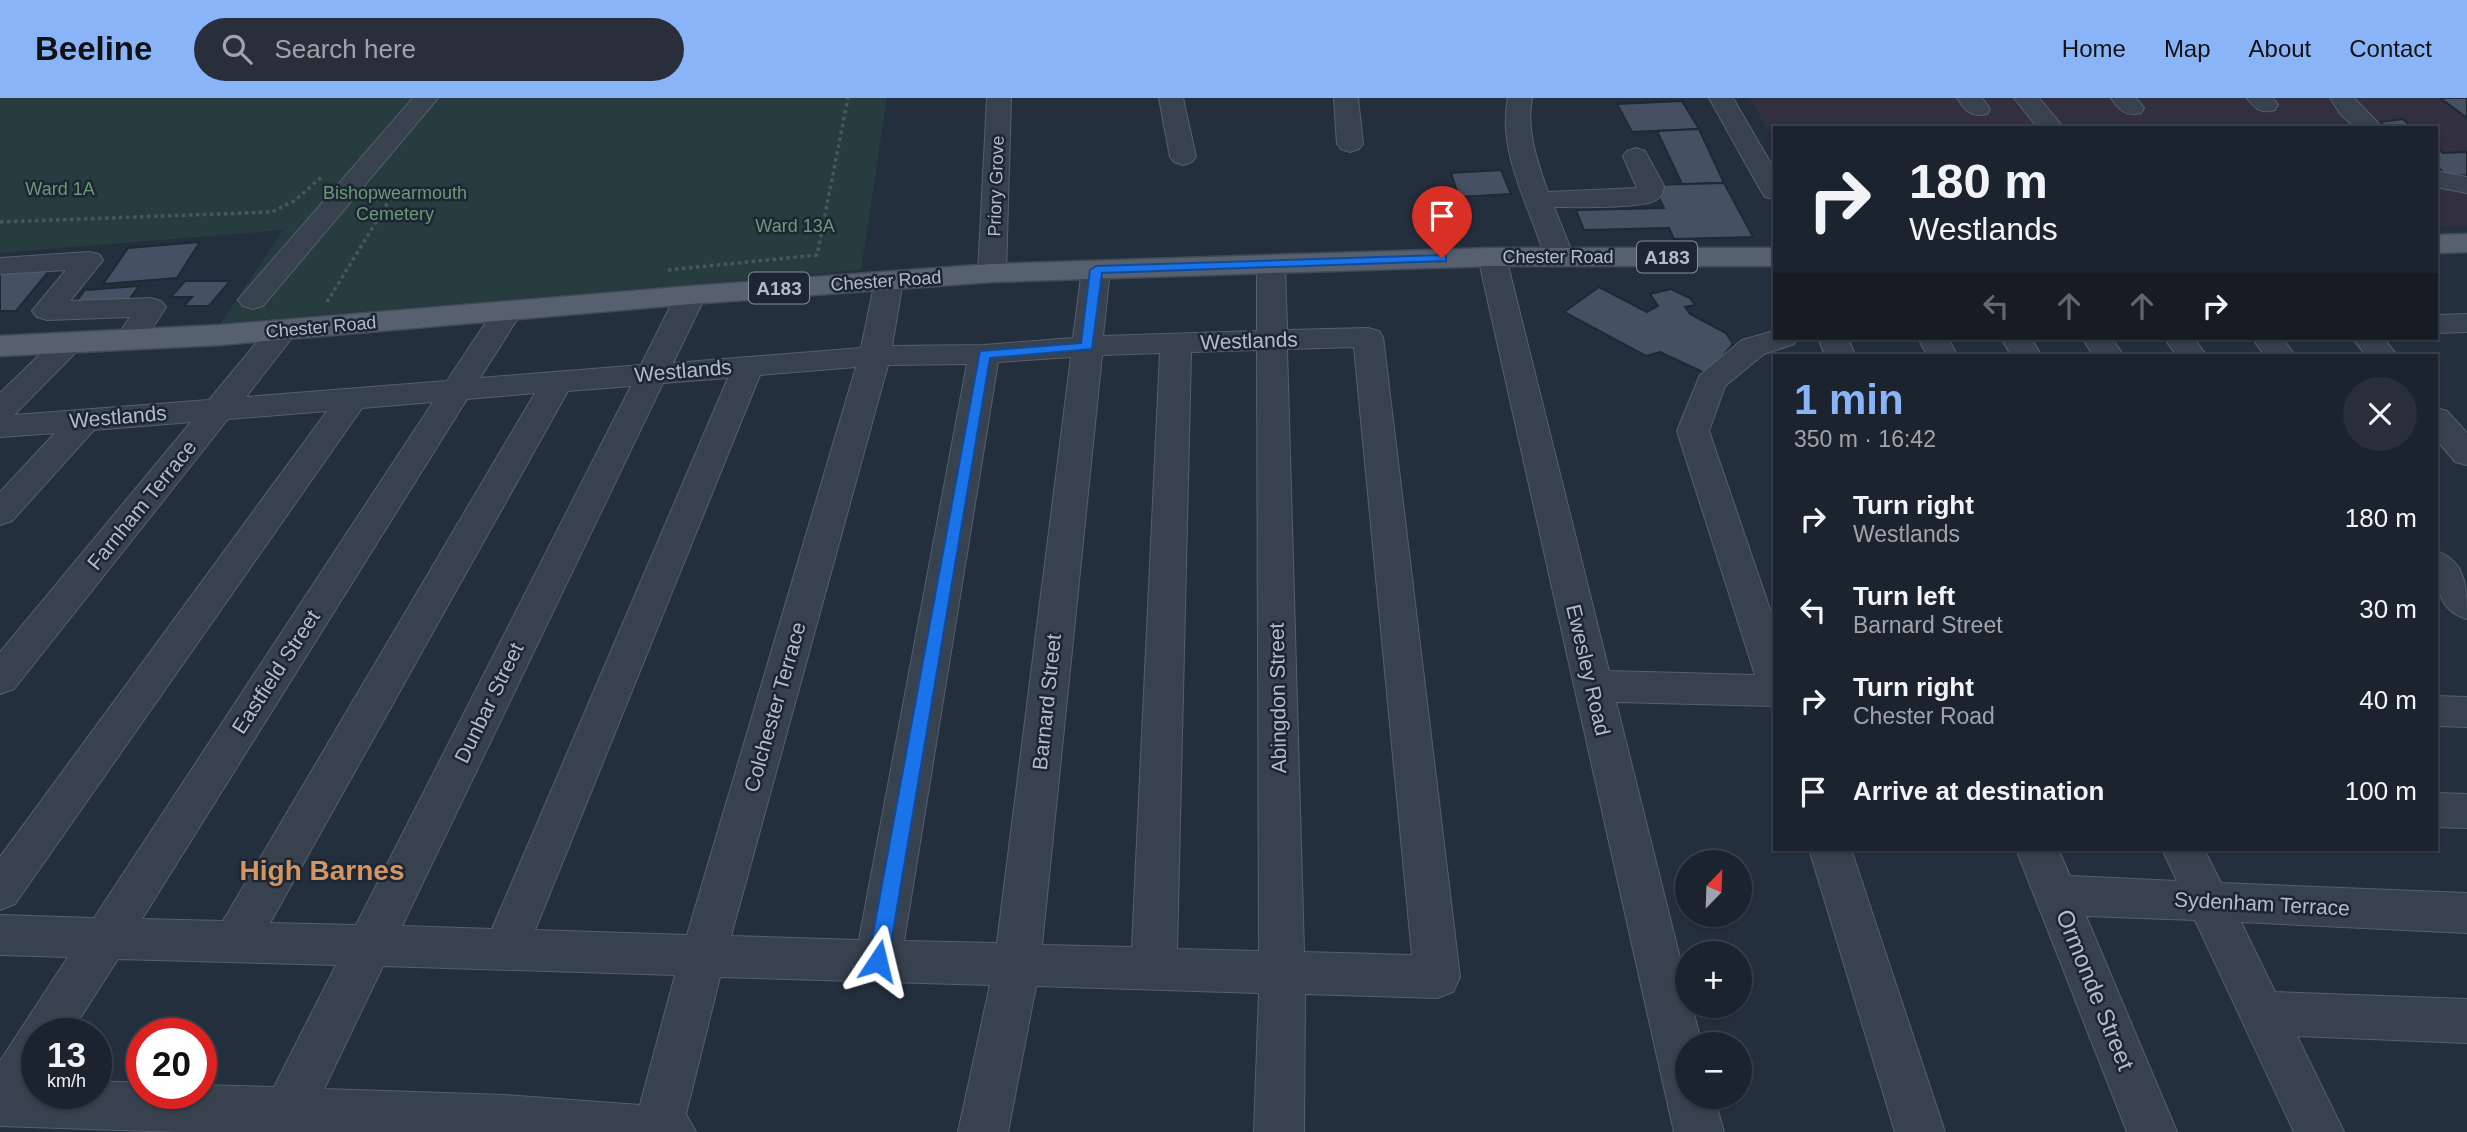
<!DOCTYPE html>
<meta charset="utf-8">
<style>
:root{--surface:#1b232e;--page:#282f3a;--text:#f1f3f6;--muted:#a0a4aa;--line:#39404a;--accent:#8ab4f8}
body{margin:0;font-family:Helvetica,sans-serif;background:var(--page);color:var(--text);height:100vh;display:flex;flex-direction:column;font-size:26px;white-space:nowrap}
*{box-sizing:border-box;margin:0}
p{font-size:23px;color:var(--muted)}
.icon{flex:none;width:38px;height:38px;fill:none;stroke:currentColor;stroke-width:2;stroke-linecap:round;stroke-linejoin:round}
.map{position:relative;flex:1;overflow:hidden}
.drawer{position:absolute;left:1773px;top:256px;width:665px;height:497px;display:flex;flex-direction:column;background:var(--surface);border-radius:0px;box-shadow:0 2px 5px #0004,0 0 0 2px var(--line)}
.drawer>*{flex:none}
.hud{position:absolute;left:1773px;top:28px;width:665px;height:214px;border-radius:0px;box-shadow:0 2px 5px #0004,0 0 0 2px var(--line);background:#1b232e;color:var(--text);overflow:hidden}
.needle{width:46px;rotate:23deg}
.tools{position:absolute;left:1675px;top:752px;display:grid;gap:14px}
.tools a{display:grid;place-items:center;width:77px;height:77px;border-radius:50%;background:var(--surface);box-shadow:0 2px 5px #0004,0 0 0 2px var(--line);font-size:35px}
.speed{position:absolute;left:21px;top:920px;display:flex;gap:14px;font-size:35px;font-weight:700;text-align:center}
.speed>*{display:grid;place-content:center;width:91px;height:91px;border-radius:50%;background:var(--surface);box-shadow:0 2px 5px #0004,0 0 0 2px var(--line);line-height:1}
.speed small{font-size:18px;font-weight:400}
.speed .limit{border:10px solid #d22;background:#fff;color:#111}
.pin{position:absolute;display:grid;place-items:center;width:60px;height:60px;color:#fff;margin:-72px -30px;border-radius:50% 50% 50% 0;rotate:-45deg;box-shadow:0 0 7px #0007}
.pin .icon{rotate:45deg}
.me{position:absolute;width:77px;margin:-38px;rotate:10deg;stroke-linejoin:round;filter:drop-shadow(0 0 5px #0008)}
.turn{display:flex;align-items:center;gap:24px;height:147px;padding:0 21px;font-size:32px}
.turn .icon{width:91px;height:91px;stroke-width:2.5}
.turn b{display:block;font-size:49px;line-height:60px}
.lanes{display:flex;align-items:center;height:66px;padding:0 21px;background:#0003;justify-content:center;gap:35px;direction:ltr}
.lanes .off{opacity:.35}
.round{display:grid;place-items:center;flex:none;width:74px;height:74px;border-radius:37px;background:var(--page)}
.overview{display:flex;align-items:center;justify-content:space-between;height:119px;padding:0 21px}
h1{font-size:42px;font-weight:600;line-height:52px;color:var(--accent)}
ul{padding:0;list-style:none}
li{display:flex;align-items:center;gap:21px;height:91px;padding:0 21px}
li div{flex:1}
li b{display:block;font-size:26px}
li em{font-style:normal}
header{display:flex;align-items:center;gap:42px;box-sizing:border-box;height:98px;padding:0 35px;background:var(--accent);color:#111}
header strong{font-size:33px}
nav{display:flex;gap:38px;margin-inline-start:auto;font-size:24px}
.search{width:490px;height:63px;background:var(--page);display:flex;align-items:center;gap:18px;box-sizing:border-box;padding:0 24px;border-radius:38px;color:var(--muted);font-size:26px}
.map>svg:first-child{display:block}
.medical{fill:#32303f}
.green{fill:#263c3f}
.building{fill:#455162;stroke:#1f2835;stroke-width:2}
.lines{fill:none;stroke-linecap:round;stroke-linejoin:round}
.minor-casing{stroke:#565f6c;stroke-width:2}
.major-casing{stroke:#414a57;stroke-width:3}
.path{stroke:#44595c;stroke-width:3.5;stroke-dasharray:3.5 3.5;stroke-linecap:butt}
.minor{fill:#38414e;fill-rule:evenodd}
.major{fill:#56606e;fill-rule:evenodd}
.route{fill:#1a73e8;stroke:#114b97;stroke-width:2}
.labels{text-anchor:middle;stroke-width:5;stroke-linejoin:round;paint-order:stroke}
.far-street-label{font-size:18px;fill:#b4bcc9;stroke:#1d2633}
.far-park-label{font-size:18px;fill:#6b9a76;stroke:#1d2633}
.shield{fill:#1d2633;stroke:#878f9c;stroke-width:2}
.shield-label{font-size:19px;font-weight:bold;fill:#b4bcc9}
.street-label{font-size:21px;fill:#b4bcc9;stroke:#1d2633}
.near-street-label{font-size:24px;fill:#b4bcc9;stroke:#1d2633}
.district-label{font-size:28px;font-weight:bold;fill:#d59563;stroke:#1d2633}
</style>
<header>
<strong>Beeline</strong>
<div class="search"><svg class="icon" aria-label="search" viewBox="0 0 24 24"><circle cx="10" cy="10" r="6"/><path d="M15 15l6 6"/></svg>Search here</div>
<nav><a>Home</a><a>Map</a><a>About</a><a>Contact</a></nav>
</header>
<div class="map">
<svg width="2467" height="1034" viewBox="0 0 2467 1034">
<rect width="100%" height="100%" fill="#242f3e"/>
<!-- medical -->
<polygon class="medical" points="1749,0 2467,0 2467,128 2436,129 2436,30 1774,30 1774,41"/>
<!-- green -->
<polygon class="green" points="0,0 887,0 861,172 221,225 283,132 0,155"/>
<!-- building -->
<g class="building">
<polygon points="2440,0 2467,0 2467,20"/>
<polygon points="1682,3 1699,31 1632,34 1617,6"/>
<polygon points="2403,21 2413,30 2387,30 2380,24"/>
<polygon points="1699,31 1724,85 1682,86 1657,33"/>
<polygon points="2436,49 2443,55 2467,54 2467,77 2448,78 2436,68"/>
<polygon points="1501,72 1511,96 1459,99 1451,75"/>
<polygon points="1724,85 1753,139 1674,141 1669,130 1584,132 1576,112 1664,110 1653,87"/>
<polygon points="200,144 177,180 103,186 128,150"/>
<polygon points="54,167 16,213 0,213 0,170"/>
<polygon points="185,183 230,183 209,208 184,208 192,199 171,199"/>
<polygon points="139,188 128,203 73,208 85,192"/>
<polygon points="1599,189 1647,214 1658,208 1650,196 1671,191 1690,200 1695,207 1685,209 1690,216 1726,235 1733,246 1707,276 1660,254 1646,258 1564,214"/>
</g>
<g class="lines">
<defs>
<g id="minor">
<polygon points="413,0 438,0 263,208 253,211 243,208 238,202 243,196"/>
<polygon points="987,0 1011,0 1006,175 1002,181 992,184 982,181 978,175"/>
<polygon points="1159,0 1183,0 1196,59 1192,64 1183,67 1174,64 1170,59"/>
<polygon points="1334,0 1358,0 1363,46 1359,51 1350,54 1341,51 1337,46"/>
<path d="M1508,0H1532C1526,32 1537,63 1548,94L1637,90L1623,58L1627,53L1636,50L1645,53L1664,88C1663,94 1662,99 1656,102C1642,111 1574,109 1554,109L1574,159L1570,165L1560,167L1550,165C1542,153 1538,138 1533,125C1518,86 1499,42 1508,0Z"/>
<polygon points="1709,0 1733,0 1774,71 1774,101 1765,99 1761,93"/>
<path d="M1957,0H1982L1990,11L1987,16C1971,20 1965,12 1957,0Z"/>
<polygon points="2014,0 2039,0 2064,30 2038,30"/>
<path d="M2111,0H2136L2144,10L2141,15C2126,19 2119,12 2111,0Z"/>
<path d="M2247,0H2273L2278,7L2275,12C2261,16 2255,11 2247,0Z"/>
<polygon points="2330,0 2354,0 2383,30 2356,30 2341,17"/>
<polygon points="2436,73 2467,79 2467,95 2436,89"/>
<polygon points="1492,151 1502,153 1506,159 1609,573 1755,577 1677,333 1700,277 1742,242 1774,233 1774,240 1798,240 1794,246 1764,256 1725,288 1709,333 1774,523 1774,608 1616,604 1687,888 1687,908 1692,908 1702,947 1687,947 1687,999 1714,999 1724,1034 1674,1034 1478,159 1482,153"/>
<polygon points="89,154 99,156 103,162 70,203 151,200 161,203 166,209 140,249 129,252 118,249 114,243 130,219 47,222 37,219 32,213 66,172 0,176 0,160"/>
<path d="M1271,157L1281,159L1285,165L1287,232L1368,230L1379,233L1383,239L1460,879L1453,894L1437,900L1305,896L1304,1034H1254L1259,895L1036,888L1008,1034H958L990,887L720,879L686,1016L696,1034H179L0,1028V963L68,859L0,857V817L94,820L433,304L362,310L15,806L0,812V759L327,313L228,321L14,591L0,596V554L191,324L94,332L12,423L0,427V394L55,335L0,339V295L58,239L69,237L80,239L84,246L14,317L209,302L272,226L283,223L294,226L298,232L246,299L447,283L498,206L508,203L518,206L523,212L480,280L641,267L676,197L681,191L691,188L701,191L706,197L673,265L861,250L875,183L879,177L889,174L899,177L903,183L892,248L984,247L1073,240L1082,172L1086,166L1096,163L1106,166L1110,172L1103,238L1257,233V165L1261,159ZM1354,249L1412,857L1304,854L1287,251ZM1257,252L1259,853L1177,851L1191,254ZM1160,255L1132,849L1042,847L1102,257ZM1071,259L997,845L904,843L998,264ZM967,266L859,842L731,838L888,267ZM856,269L687,837L535,832L760,277ZM728,280L492,831L402,828L663,285ZM631,288L356,827L270,825L568,293ZM535,295L223,823L142,821L467,301ZM118,861L336,867L274,989L201,987V996H142V985L96,983V996H37V936H70ZM383,868L675,877L640,1007L504,997L324,991Z"/>
<polygon points="2467,216 2467,234 2436,235 2436,217"/>
<polygon points="1818,240 1848,240 1855,257 1825,257"/>
<polygon points="1918,240 1948,240 1957,257 1927,257"/>
<polygon points="2001,240 2031,240 2041,257 2011,257"/>
<polygon points="2082,240 2112,240 2123,257 2093,257"/>
<polygon points="2164,240 2194,240 2206,257 2176,257"/>
<polygon points="2252,240 2282,240 2295,257 2264,257"/>
<polygon points="2352,240 2383,240 2397,257 2366,257"/>
<polygon points="2436,310 2447,313 2467,335 2467,367 2455,364 2436,341"/>
<path d="M2436,453C2467,463 2467,492 2467,521C2435,512 2436,482 2436,453Z"/>
<polygon points="2436,598 2467,599 2467,629 2436,628"/>
<polygon points="2436,695 2467,696 2467,730 2436,729"/>
<polygon points="1809,751 1851,751 1945,1034 1895,1034"/>
<polygon points="2016,751 2058,751 2070,778 2177,783 2162,751 2204,751 2221,785 2467,795 2467,835 2241,824 2275,894 2467,901 2467,945 2297,938 2344,1034 2294,1034 2195,822 2086,818 2177,1034 2127,1034"/>
</g>
<g id="major">
<polygon points="2467,136 2467,154 2436,155 2436,137"/>
<polygon points="1492,150 1774,150 1774,168 1492,168 992,184 691,206 220,247 0,258 0,238 220,227 691,188 992,166"/>
</g>
</defs>
<!-- minor casing -->
<use href="#minor" class="minor-casing"/>
<!-- major casing -->
<use href="#major" class="major-casing"/>
<!-- path -->
<g class="path">
<polyline points="0,124 272,114 294,103 323,78"/>
<polyline points="668,172 817,157 848,0"/>
<polyline points="327,204 390,101 372,102"/>
</g>
<!-- minor -->
<use href="#minor" class="minor"/>
<!-- major -->
<use href="#major" class="major"/>
</g>
<!-- route -->
<polygon class="route" points="1442,157 1446,158 1446,163 1102,175 1092,251 990,260 888,863 885,869 878,872 871,869 868,863 980,253 1081,245 1090,172 1096,168"/>
<g class="labels">
<!-- far-street labels -->
<g class="far-street-label">
<text transform="translate(996 88) rotate(-88)" y="6">Priory Grove</text>
<text x="1558" y="165">Chester Road</text>
<text transform="translate(886 183) rotate(-4)" y="6">Chester Road</text>
<text transform="translate(321 229) rotate(-5)" y="6">Chester Road</text>
</g>
<!-- far-park labels -->
<g class="far-park-label">
<text x="60" y="97">Ward 1A</text>
<text x="395" y="101">Bishopwearmouth<tspan x="395" dy="21">Cemetery</tspan></text>
<text x="795" y="134">Ward 13A</text>
</g>
<!-- shield labels -->
<g class="shield">
<rect x="1637" y="143.5" width="60" height="31" rx="5"/>
<rect x="749" y="174.5" width="60" height="31" rx="5"/>
</g>
<g class="shield-label">
<text x="1667" y="166">A183</text>
<text x="779" y="197">A183</text>
</g>
<!-- street labels -->
<g class="street-label">
<text transform="translate(1249 243) rotate(-2)" y="7">Westlands</text>
<text transform="translate(683 273) rotate(-5)" y="7">Westlands</text>
<text transform="translate(118 319) rotate(-5)" y="7">Westlands</text>
<text transform="translate(142 407) rotate(-51)" y="7">Farnham Terrace</text>
<text transform="translate(1588 572) rotate(77)" y="7">Ewesley Road</text>
<text transform="translate(276 574) rotate(-57)" y="7">Eastfield Street</text>
<text transform="translate(1278 600) rotate(-91)" y="7">Abingdon Street</text>
<text transform="translate(1047 604) rotate(-84)" y="7">Barnard Street</text>
<text transform="translate(489 605) rotate(-64)" y="7">Dunbar Street</text>
<text transform="translate(775 609) rotate(-74)" y="7">Colchester Terrace</text>
<text transform="translate(2262 806) rotate(3)" y="7">Sydenham Terrace</text>
</g>
<!-- near-street labels -->
<g class="near-street-label">
<text transform="translate(2095 892) rotate(68)" y="8">Ormonde Street</text>
</g>
<!-- district labels -->
<g class="district-label">
<text x="322" y="782">High Barnes</text>
</g>
</g>
</svg>
<div class="tools">
<a><svg class="needle" viewBox="-14 -14 28 28"><path d="M0-13l5 13h-10z" fill="#e53935"/><path d="M0 13l5-13h-10z" fill="#a0a4aa"/></svg></a>
<a>+</a>
<a>−</a>
</div>
<div class="speed"><div>13<small>km/h</small></div><div class="limit">20</div></div>
<div class="pin" style="left:1442px;top:160px;background:#d93025"><svg class="icon" aria-label="arrive" viewBox="0 0 24 24"><path d="M6 21V4h12l-3 4 3 4H6"/></svg></div>
<svg class="me" style="left:878px;top:863px" viewBox="-20 -20 40 40"><path d="M0-17L14 15 0 8-14 15z" fill="#1a73e8" stroke="#fff" stroke-width="4"/></svg>
<div class="hud">
<div class="turn"><svg class="icon" aria-label="right" viewBox="0 0 24 24"><path d="M7 20v-9h11M14 6l5 5-5 5"/></svg><div><b>180 m</b>Westlands</div></div>
<div class="lanes"><svg class="icon off" aria-label="left" viewBox="0 0 24 24"><path d="M17 20v-9H6M10 6l-5 5 5 5"/></svg><svg class="icon off" aria-label="ahead" viewBox="0 0 24 24"><path d="M12 20V5M6 11l6-6 6 6"/></svg><svg class="icon off" aria-label="ahead" viewBox="0 0 24 24"><path d="M12 20V5M6 11l6-6 6 6"/></svg><svg class="icon" aria-label="right" viewBox="0 0 24 24"><path d="M7 20v-9h11M14 6l5 5-5 5"/></svg></div>
</div>
<section class="drawer">
<div class="overview"><div><h1>1 min</h1><p>350 m · 16:42</p></div><a class="round"><svg class="icon" aria-label="close" viewBox="0 0 24 24"><path d="M6 6l12 12M18 6L6 18"/></svg></a></div>
<ul>
<li><svg class="icon" aria-label="right" viewBox="0 0 24 24"><path d="M7 20v-9h11M14 6l5 5-5 5"/></svg><div><b>Turn right</b><p>Westlands</p></div><em>180 m</em></li>
<li><svg class="icon" aria-label="left" viewBox="0 0 24 24"><path d="M17 20v-9H6M10 6l-5 5 5 5"/></svg><div><b>Turn left</b><p>Barnard Street</p></div><em>30 m</em></li>
<li><svg class="icon" aria-label="right" viewBox="0 0 24 24"><path d="M7 20v-9h11M14 6l5 5-5 5"/></svg><div><b>Turn right</b><p>Chester Road</p></div><em>40 m</em></li>
<li><svg class="icon" aria-label="arrive" viewBox="0 0 24 24"><path d="M6 21V4h12l-3 4 3 4H6"/></svg><div><b>Arrive at destination</b></div><em>100 m</em></li>
</ul>
</section>
</div>
